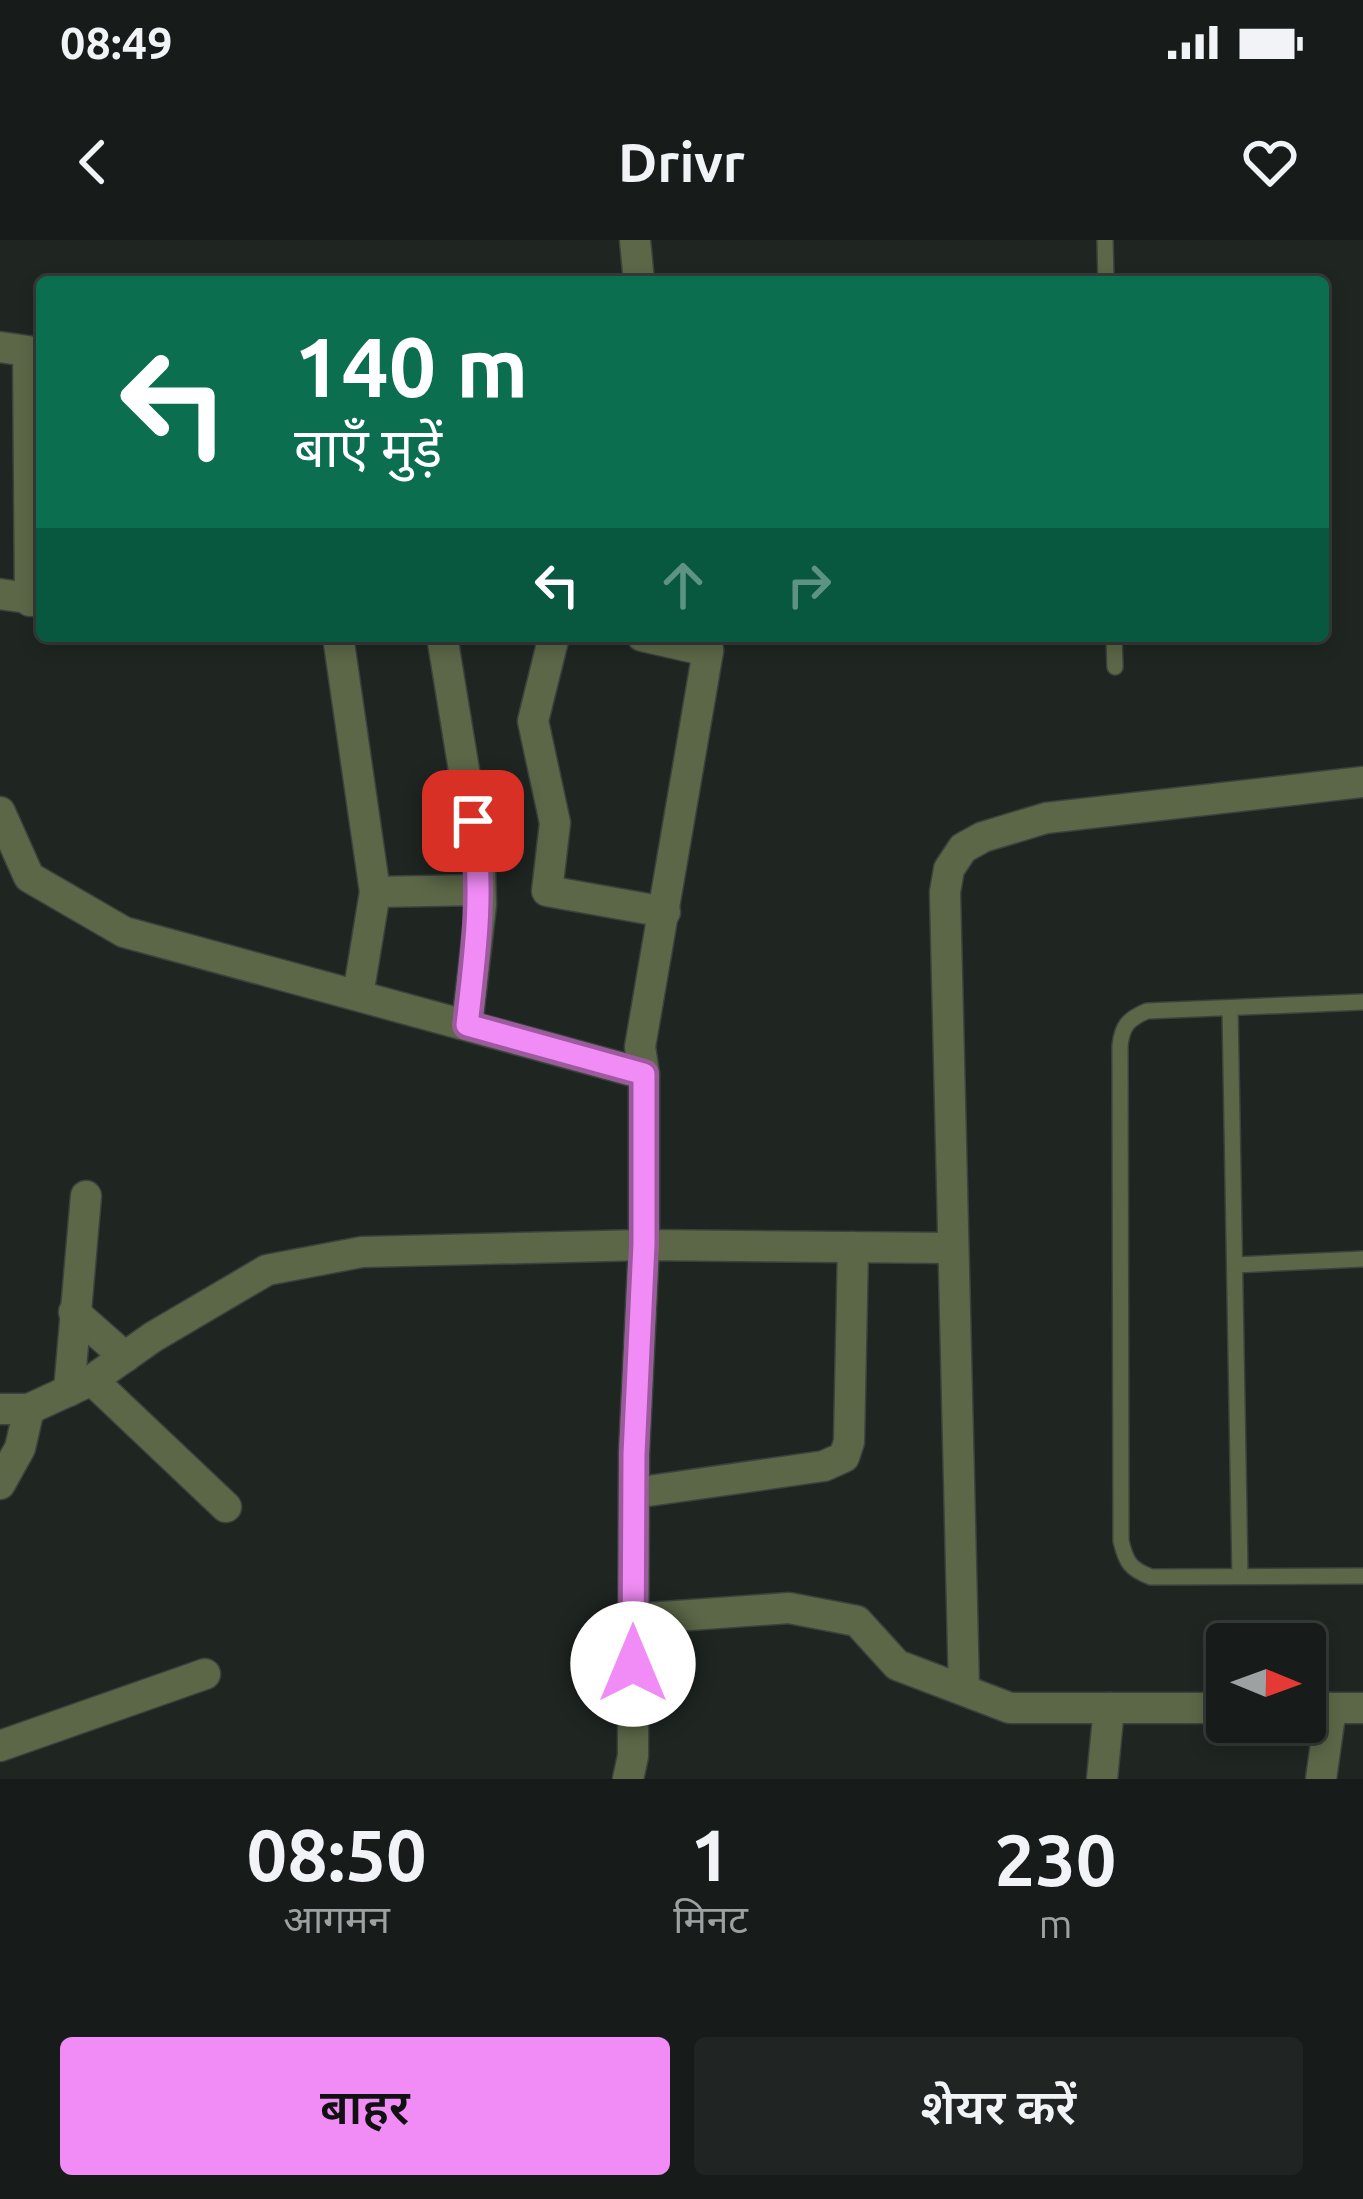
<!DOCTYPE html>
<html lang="hi">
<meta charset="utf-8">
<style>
:root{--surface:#171c1a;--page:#202523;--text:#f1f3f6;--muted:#9ea1a2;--line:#363a39;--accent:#f18bf5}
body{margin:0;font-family:Ubuntu,"Noto Sans Devanagari",sans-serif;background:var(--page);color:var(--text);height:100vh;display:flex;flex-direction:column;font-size:45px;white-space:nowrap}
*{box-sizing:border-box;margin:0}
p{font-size:39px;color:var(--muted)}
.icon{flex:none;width:66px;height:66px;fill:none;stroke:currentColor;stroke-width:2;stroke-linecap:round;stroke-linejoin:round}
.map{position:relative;height:1539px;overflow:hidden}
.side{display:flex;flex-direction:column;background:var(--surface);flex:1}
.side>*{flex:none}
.banner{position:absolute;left:36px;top:36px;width:1293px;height:366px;border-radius:12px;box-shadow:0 6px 18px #0003,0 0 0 3px var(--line);background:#0b6e4f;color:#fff;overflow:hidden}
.needle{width:78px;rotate:91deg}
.controls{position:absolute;left:1206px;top:1383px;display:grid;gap:24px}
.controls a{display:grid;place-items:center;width:120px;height:120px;border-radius:12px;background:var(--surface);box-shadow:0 6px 18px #0003,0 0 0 3px var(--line);font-size:60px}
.pin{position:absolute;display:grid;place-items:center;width:102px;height:102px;color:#fff;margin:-51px;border-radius:24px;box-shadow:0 6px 18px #0006}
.me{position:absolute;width:132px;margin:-66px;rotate:0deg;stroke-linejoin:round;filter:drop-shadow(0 0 9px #0008)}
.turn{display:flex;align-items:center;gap:42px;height:252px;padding:0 60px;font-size:54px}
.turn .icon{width:156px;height:156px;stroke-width:2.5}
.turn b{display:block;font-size:84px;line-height:102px}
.lanes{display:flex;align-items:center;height:114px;padding:0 60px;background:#0003;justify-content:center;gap:60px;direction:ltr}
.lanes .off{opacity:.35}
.eta{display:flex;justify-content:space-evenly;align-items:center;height:204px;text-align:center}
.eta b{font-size:72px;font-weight:600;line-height:84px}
.action{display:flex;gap:24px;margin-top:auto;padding:24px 60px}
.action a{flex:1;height:138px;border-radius:12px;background:var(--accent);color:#111;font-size:48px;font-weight:600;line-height:138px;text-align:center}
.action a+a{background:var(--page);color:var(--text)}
.status{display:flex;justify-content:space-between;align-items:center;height:84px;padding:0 60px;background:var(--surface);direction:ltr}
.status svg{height:33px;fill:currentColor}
header{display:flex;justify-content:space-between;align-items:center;height:156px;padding:0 60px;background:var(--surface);font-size:54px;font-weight:600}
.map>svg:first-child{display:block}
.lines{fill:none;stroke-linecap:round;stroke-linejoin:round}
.service-casing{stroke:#3b423e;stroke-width:18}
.minor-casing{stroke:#3b423e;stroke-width:33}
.tertiary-casing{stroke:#3b423e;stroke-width:33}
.service{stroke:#5b6747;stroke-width:15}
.minor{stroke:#5b6747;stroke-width:30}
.tertiary{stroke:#5b6747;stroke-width:30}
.route-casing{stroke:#9d5a9f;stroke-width:30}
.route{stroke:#f18bf5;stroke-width:21}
</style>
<div class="status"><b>08:49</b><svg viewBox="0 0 49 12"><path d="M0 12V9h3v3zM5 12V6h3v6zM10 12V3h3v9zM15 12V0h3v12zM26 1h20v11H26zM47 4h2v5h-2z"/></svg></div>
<header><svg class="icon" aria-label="back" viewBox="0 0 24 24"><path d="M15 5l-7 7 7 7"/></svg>Drivr<svg class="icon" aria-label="heart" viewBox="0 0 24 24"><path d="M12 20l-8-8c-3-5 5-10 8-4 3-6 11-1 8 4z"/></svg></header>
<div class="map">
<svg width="1363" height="1539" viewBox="0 0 1363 1539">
<rect width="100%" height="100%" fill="#1f2622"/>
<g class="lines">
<defs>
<g id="service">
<polyline points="1105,0 1106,42"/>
<polyline points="1114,396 1115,427"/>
<path d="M1363,762L1147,771C1128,779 1122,786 1120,806L1121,1301C1126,1322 1130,1329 1151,1337L1363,1336"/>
<polyline points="1230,768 1240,1336"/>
<polyline points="1235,1025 1363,1019"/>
</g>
<g id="minor">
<polyline points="0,107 28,111 30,361"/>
<polyline points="0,354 42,360"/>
<polyline points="338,396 375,652 358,755"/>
<polyline points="442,396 480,628 481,665 467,785"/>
<polyline points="554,396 533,481 555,583 547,651 665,672"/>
<polyline points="642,396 708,411"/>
<polyline points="0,572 29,637 124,692 644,834"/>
<polyline points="375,652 480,650"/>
<polyline points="74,1072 125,1117"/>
<polyline points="92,1140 226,1267"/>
<polyline points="69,1151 86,956"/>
<polyline points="0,1169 29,1169 92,1140 153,1097 267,1030 362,1012 644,1005 951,1008"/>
<polyline points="0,1244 20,1208 29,1169"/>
<polyline points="634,1253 824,1226 844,1217 849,1202 853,1007"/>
<polyline points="634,1379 789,1368 857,1381 897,1425 1010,1468 1227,1468"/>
<polyline points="964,1450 945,652 949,629 963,608 983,597 1046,578 1363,542"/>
<polyline points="1305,1468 1363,1468"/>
<polyline points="0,1506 205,1434"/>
<polyline points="1102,1539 1109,1468"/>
<polyline points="1321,1539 1331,1468"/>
</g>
<g id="tertiary">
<polyline points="635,0 639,42"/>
<polyline points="628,1539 633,1516 634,1213 644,1005 644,834 640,807 708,411 706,396"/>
</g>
</defs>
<!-- service casing -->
<use href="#service" class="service-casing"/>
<!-- minor casing -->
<use href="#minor" class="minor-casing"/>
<!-- tertiary casing -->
<use href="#tertiary" class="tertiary-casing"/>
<!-- service -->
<use href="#service" class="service"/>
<!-- minor -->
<use href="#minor" class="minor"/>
<!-- tertiary -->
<use href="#tertiary" class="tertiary"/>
</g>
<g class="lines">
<defs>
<path id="route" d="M473,581C484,651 475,716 467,785L644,834V1004L634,1214L633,1424"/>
</defs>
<!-- route casing -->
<use href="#route" class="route-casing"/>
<!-- route -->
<use href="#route" class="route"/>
</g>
</svg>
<div class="controls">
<a><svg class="needle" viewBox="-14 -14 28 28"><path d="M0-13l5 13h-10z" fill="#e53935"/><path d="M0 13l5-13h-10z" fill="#9ea1a2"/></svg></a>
</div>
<div class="pin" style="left:473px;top:581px;background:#d93025"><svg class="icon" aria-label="arrive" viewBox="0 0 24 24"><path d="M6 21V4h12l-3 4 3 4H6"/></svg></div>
<svg class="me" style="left:633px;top:1424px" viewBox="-20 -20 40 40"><circle r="19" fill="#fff"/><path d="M0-13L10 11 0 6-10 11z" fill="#f18bf5"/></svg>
<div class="banner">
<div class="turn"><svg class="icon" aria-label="left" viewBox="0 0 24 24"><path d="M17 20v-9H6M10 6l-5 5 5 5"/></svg><div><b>140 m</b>बाएँ मुड़ें</div></div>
<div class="lanes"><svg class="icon" aria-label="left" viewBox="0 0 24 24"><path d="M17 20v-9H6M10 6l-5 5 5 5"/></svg><svg class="icon off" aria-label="ahead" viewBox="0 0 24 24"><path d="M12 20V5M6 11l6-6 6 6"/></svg><svg class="icon off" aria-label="right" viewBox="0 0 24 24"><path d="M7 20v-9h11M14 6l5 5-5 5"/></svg></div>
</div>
</div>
<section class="side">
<div class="eta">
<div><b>08:50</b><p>आगमन</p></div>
<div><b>1</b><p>मिनट</p></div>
<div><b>230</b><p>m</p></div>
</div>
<div class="action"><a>बाहर</a><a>शेयर करें</a></div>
</section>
